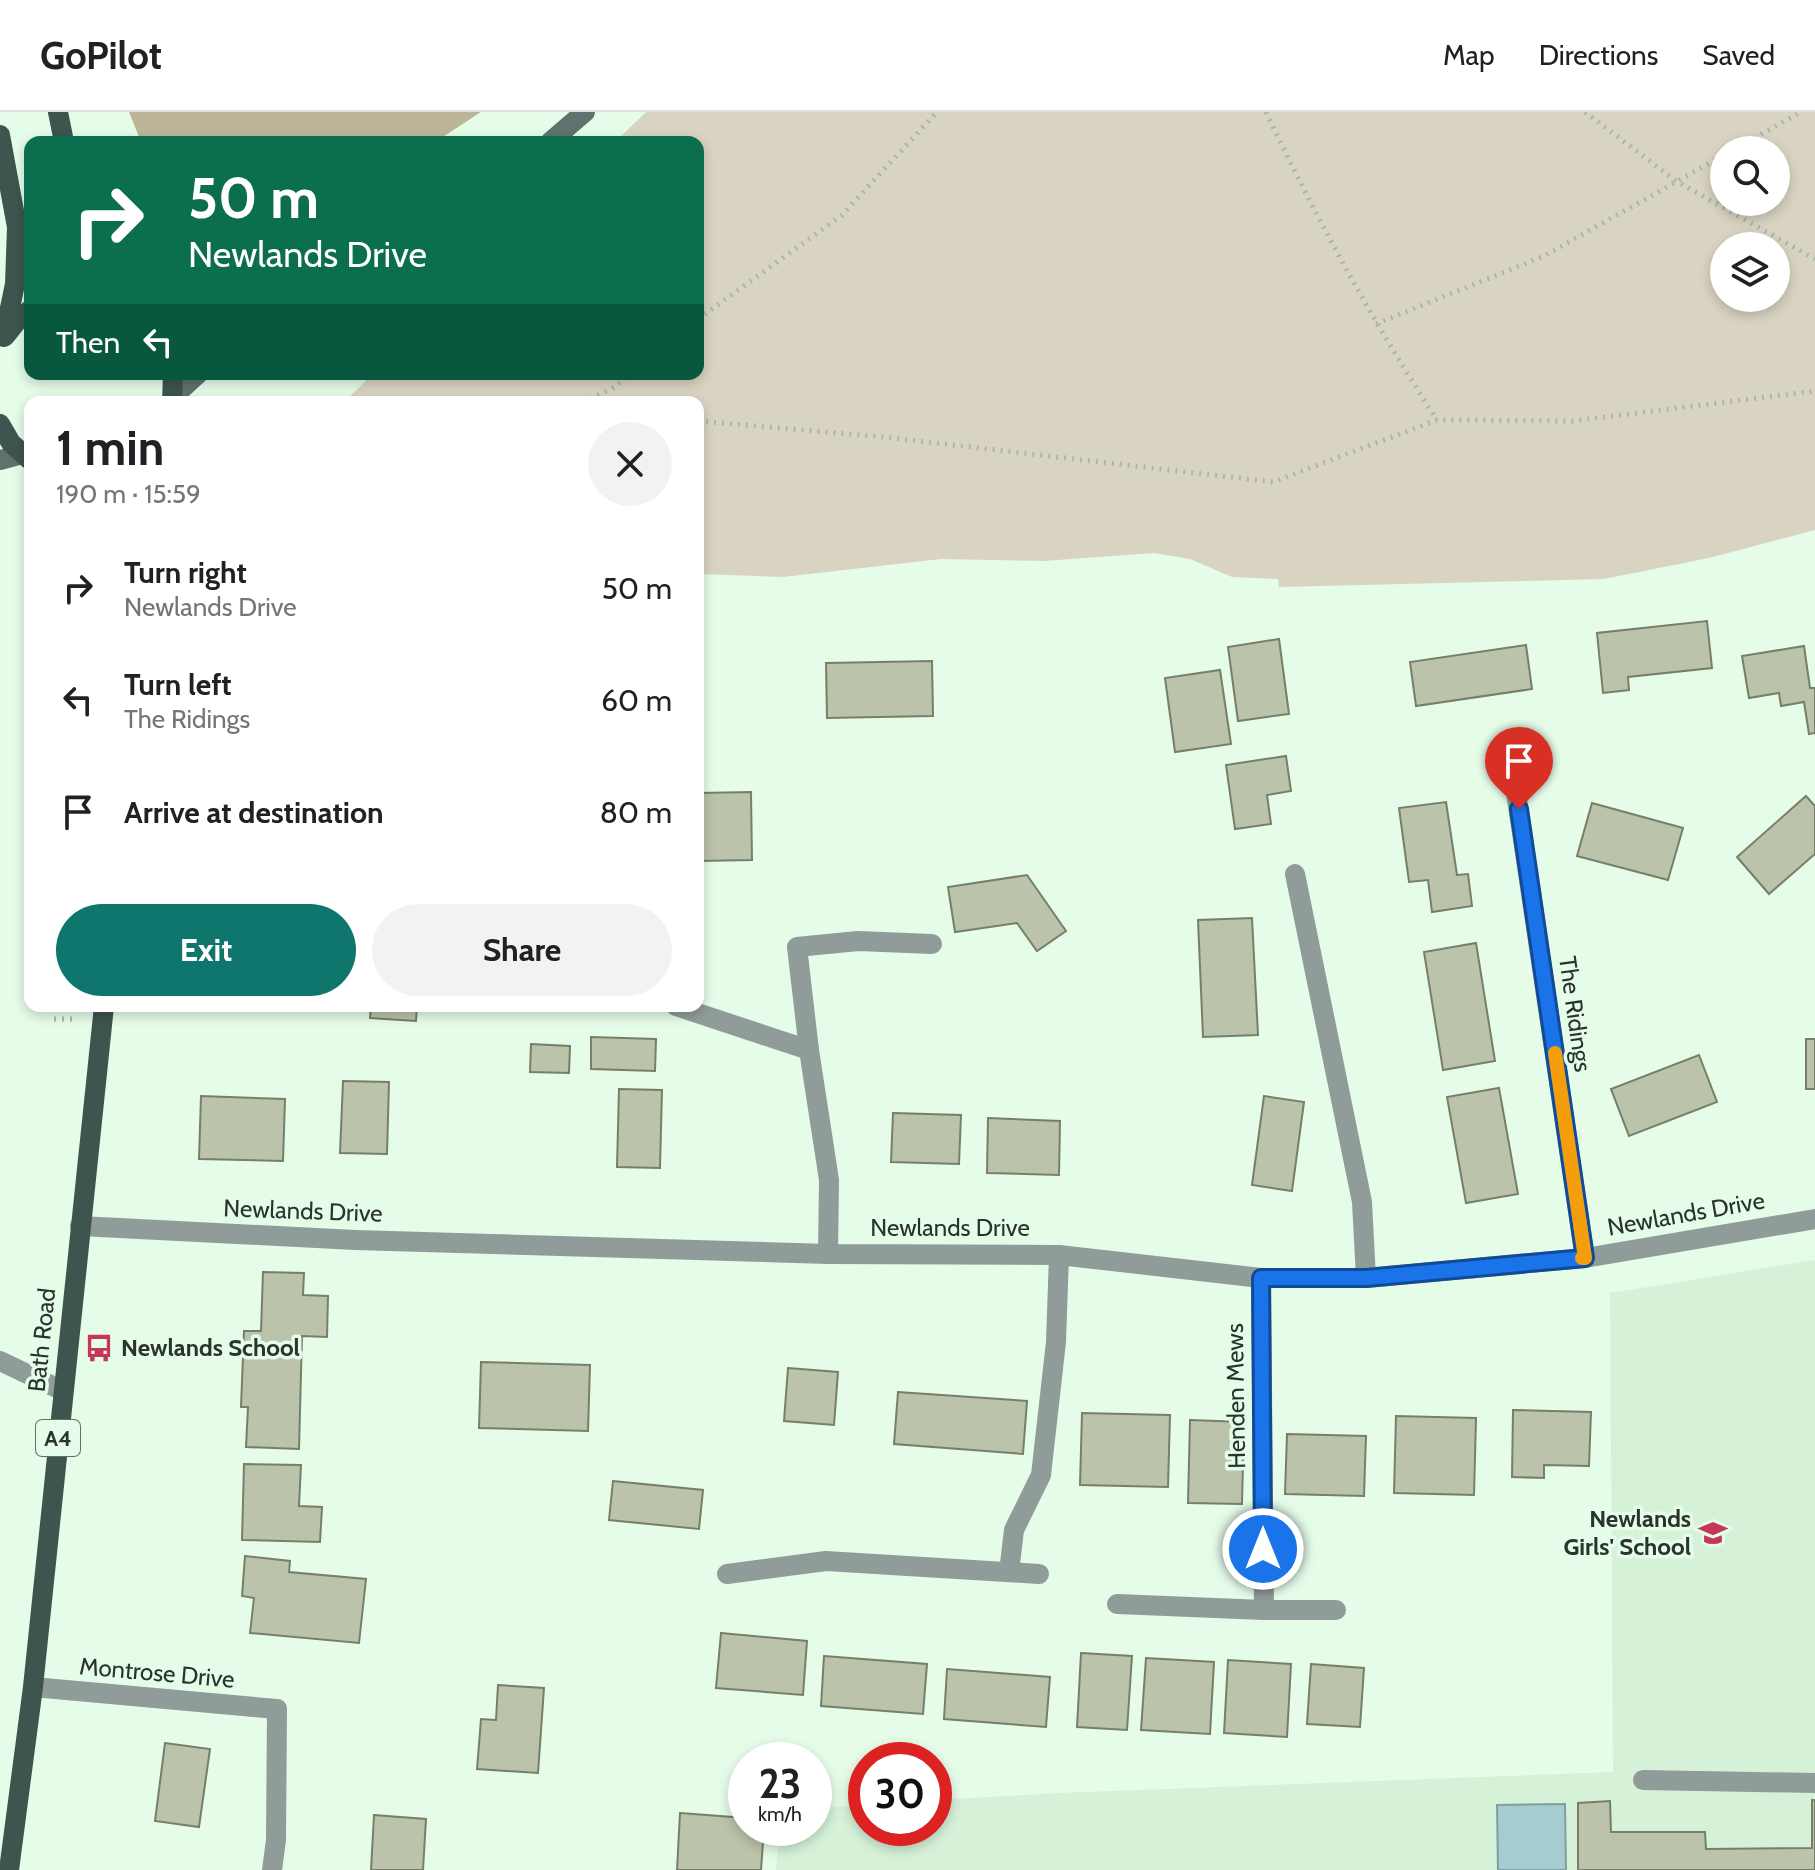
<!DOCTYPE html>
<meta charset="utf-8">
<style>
:root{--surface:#fff;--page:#f2f2f2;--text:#202124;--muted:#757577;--line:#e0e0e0;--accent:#0f766e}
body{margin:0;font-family:Cabin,sans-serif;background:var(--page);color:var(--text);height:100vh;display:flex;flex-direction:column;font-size:30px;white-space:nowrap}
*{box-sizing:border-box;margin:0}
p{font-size:26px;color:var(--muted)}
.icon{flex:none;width:44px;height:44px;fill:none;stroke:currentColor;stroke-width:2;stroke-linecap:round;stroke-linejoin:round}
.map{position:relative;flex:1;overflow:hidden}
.side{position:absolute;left:24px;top:284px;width:680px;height:616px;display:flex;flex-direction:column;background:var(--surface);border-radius:16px;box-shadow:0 4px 12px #0003}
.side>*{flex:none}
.hud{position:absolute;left:24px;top:24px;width:680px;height:244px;border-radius:16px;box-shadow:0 4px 12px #0003;background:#0b6e4f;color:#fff;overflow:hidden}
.buttons{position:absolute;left:1710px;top:24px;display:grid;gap:16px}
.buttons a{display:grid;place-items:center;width:80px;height:80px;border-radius:50%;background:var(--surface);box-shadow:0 4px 12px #0003;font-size:40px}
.speed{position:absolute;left:728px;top:1630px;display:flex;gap:16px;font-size:40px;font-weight:700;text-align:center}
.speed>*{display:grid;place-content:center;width:104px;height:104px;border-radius:50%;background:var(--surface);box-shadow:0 4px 12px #0003;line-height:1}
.speed small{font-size:20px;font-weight:400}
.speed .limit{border:12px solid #d22;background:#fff;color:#111}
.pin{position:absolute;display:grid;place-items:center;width:68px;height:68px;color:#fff;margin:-82px -34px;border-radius:50% 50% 50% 0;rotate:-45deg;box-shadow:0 0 8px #0007}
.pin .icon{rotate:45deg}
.me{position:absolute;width:88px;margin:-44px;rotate:0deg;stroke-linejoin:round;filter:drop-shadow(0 0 6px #0008)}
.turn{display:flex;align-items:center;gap:28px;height:168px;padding:0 32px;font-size:36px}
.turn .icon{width:104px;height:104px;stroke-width:2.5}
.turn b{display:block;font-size:56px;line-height:68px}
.then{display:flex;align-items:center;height:76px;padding:0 32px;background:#0003;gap:16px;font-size:30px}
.round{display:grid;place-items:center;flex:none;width:84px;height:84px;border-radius:42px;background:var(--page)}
.summary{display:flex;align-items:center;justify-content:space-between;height:136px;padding:0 32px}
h1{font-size:48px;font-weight:800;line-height:60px}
.action{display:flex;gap:16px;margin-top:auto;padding:16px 32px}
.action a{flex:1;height:92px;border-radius:48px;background:var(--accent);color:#fff;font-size:32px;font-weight:800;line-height:92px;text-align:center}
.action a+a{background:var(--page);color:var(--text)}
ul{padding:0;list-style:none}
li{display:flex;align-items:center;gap:24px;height:112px;padding:0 32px}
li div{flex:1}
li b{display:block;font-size:30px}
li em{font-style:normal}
header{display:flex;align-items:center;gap:48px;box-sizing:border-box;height:112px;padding:0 40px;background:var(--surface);border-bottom:2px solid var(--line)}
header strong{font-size:38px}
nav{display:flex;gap:44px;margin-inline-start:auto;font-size:28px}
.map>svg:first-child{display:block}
.built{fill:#d5f2d9}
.green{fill:#d9d4c1;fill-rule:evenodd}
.forest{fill:#bdb597}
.water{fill:#a5ccd1;stroke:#809ea0;stroke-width:2}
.building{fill:#bbc3aa;stroke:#777f68;stroke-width:2}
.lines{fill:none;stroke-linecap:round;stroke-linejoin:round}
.path{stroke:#a6b8a9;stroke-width:5;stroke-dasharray:2 6;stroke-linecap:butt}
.lane{stroke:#8f9c99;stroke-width:20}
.street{stroke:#8f9c99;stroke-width:20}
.secondary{stroke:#5f726d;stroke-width:20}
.primary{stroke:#3d544f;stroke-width:20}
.route-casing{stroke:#114b97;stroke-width:20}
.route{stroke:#1a73e8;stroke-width:14}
.slow{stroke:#f59e0b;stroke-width:14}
.labels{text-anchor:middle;stroke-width:7;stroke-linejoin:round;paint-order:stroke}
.shield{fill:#e5fce9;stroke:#626f65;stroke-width:2}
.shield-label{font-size:22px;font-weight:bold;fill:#2a332c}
.street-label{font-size:24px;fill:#2a332c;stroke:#e5fce9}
.poi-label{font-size:24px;font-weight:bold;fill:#2a332c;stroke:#e5fce9;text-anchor:start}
</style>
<header>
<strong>GoPilot</strong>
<nav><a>Map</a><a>Directions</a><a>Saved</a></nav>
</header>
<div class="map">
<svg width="1815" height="1758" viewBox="0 0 1815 1758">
<rect width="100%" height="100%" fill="#e5fce9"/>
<!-- built -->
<polygon class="built" points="1815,1148 1815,1758 776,1758 780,1716 814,1716 814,1696 866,1693 866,1716 934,1716 934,1688 1059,1681 1613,1660 1610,1181"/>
<!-- green -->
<path class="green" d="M646,0H1815V418L1709,446L1604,467L1279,475L1278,467L1232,465L1190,447L1154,441L1044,449L941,447L783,465L698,462V290H344L373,262H698V30H615ZM1724,38H1776V90H1724ZM1724,134H1776V186H1724Z"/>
<!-- forest -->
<polygon class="forest" points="129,0 481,0 435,30 141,30"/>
<!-- water -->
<polygon class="water" points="1565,1692 1566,1758 1498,1758 1497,1693"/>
<!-- building -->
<g class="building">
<polygon points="1707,509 1712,556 1628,565 1629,578 1603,581 1597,521"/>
<polygon points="1279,527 1289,602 1238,609 1228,535"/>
<polygon points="1526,533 1532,577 1416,594 1410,550"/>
<polygon points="1804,534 1810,576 1815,576 1815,621 1809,622 1804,590 1781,594 1779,581 1749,586 1742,544"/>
<polygon points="932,549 933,604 827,606 826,551"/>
<polygon points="1220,558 1231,632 1175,640 1165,566"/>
<polygon points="1286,644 1291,679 1267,683 1271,712 1235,717 1226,653"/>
<polygon points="751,680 752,748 698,749 698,681"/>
<polygon points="1806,684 1815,694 1815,742 1769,782 1737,745"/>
<polygon points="1446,690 1457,763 1468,762 1472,794 1432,800 1428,768 1409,770 1399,696"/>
<polygon points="1592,691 1683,716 1668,768 1577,744"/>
<polygon points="1027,763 1066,819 1037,839 1017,811 955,820 948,775"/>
<polygon points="1252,806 1258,923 1203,925 1198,808"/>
<polygon points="1476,831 1495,949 1443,958 1424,840"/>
<polygon points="371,894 417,894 416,909 370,906"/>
<polygon points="591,925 656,927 655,959 591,957"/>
<rect x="1806" y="927" width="9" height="50"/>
<polygon points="531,932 570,934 569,961 530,960"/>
<polygon points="1699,943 1717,990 1629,1024 1611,977"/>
<polygon points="343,969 389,970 387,1042 340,1041"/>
<polygon points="1499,976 1518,1082 1466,1091 1447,985"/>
<polygon points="619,977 662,978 660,1056 617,1055"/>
<polygon points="201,984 285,987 283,1049 199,1047"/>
<polygon points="1264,984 1304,990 1292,1079 1252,1073"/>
<polygon points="893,1001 961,1003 959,1052 891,1050"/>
<polygon points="988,1006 1060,1009 1059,1063 987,1061"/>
<polygon points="263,1160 304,1161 303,1183 328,1184 327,1225 302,1224 299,1337 246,1335 248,1295 241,1295 244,1219 261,1219"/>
<polygon points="481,1250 590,1253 588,1319 479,1316"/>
<polygon points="788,1256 838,1260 834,1313 784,1309"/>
<polygon points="898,1280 1027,1289 1023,1342 894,1332"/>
<polygon points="1513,1298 1591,1300 1589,1354 1544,1353 1544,1366 1512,1365"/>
<polygon points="1082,1301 1170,1303 1168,1375 1080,1373"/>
<polygon points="1396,1304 1476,1306 1474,1383 1394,1381"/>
<polygon points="1190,1308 1244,1310 1242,1392 1188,1391"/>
<polygon points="1287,1322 1366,1324 1364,1384 1285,1382"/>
<polygon points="244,1352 301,1353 299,1394 322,1395 320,1430 242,1428"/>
<polygon points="613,1369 703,1378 699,1417 609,1408"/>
<polygon points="245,1444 290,1449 289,1460 366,1467 359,1531 250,1521 254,1486 242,1484"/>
<polygon points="721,1521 807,1529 803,1583 716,1576"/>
<polygon points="1081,1541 1132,1544 1127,1618 1077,1615"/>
<polygon points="824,1544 927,1552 923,1602 821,1594"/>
<polygon points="1146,1546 1214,1550 1210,1622 1141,1618"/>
<polygon points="1228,1548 1291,1552 1287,1625 1224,1621"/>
<polygon points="1311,1552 1364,1556 1360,1615 1307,1612"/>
<polygon points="947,1557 1050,1565 1046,1615 944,1607"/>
<polygon points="498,1573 544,1576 538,1661 477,1657 481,1607 496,1608"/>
<polygon points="165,1631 210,1637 199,1715 155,1709"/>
<polygon points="1812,1688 1815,1688 1815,1758 1578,1758 1578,1691 1610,1689 1611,1720 1705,1720 1706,1737 1812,1736"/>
<polygon points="680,1701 746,1706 746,1716 764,1716 761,1758 677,1758"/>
<polygon points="374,1703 426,1707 423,1758 371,1758"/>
</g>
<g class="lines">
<!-- path -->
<g class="path">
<path d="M1266,0C1317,108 1372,208 1437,308"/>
<polyline points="1585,0 1676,69 1815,147"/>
<polyline points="1733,38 1801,0"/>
<polyline points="698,207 841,104 937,0"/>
<polyline points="1376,212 1544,144 1724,43"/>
<polyline points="583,290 615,275 630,262"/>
<polyline points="698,309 884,325 1273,370 1437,308 1572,309 1815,279"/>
<polyline points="54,907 75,907"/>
</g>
<!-- lane -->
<g class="lane">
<polyline points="1643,1668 1815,1671"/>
<polyline points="272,1758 276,1728 277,1597"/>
</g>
<!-- street -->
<g class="street">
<polyline points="1514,667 1585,1146"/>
<polyline points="1295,762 1362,1090 1366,1166"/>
<polyline points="676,894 809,938 829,1068 828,1142"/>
<polyline points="809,938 797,835 858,829 932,832"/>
<polyline points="80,1114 355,1128 828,1142 1059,1143 1261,1166 1366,1166 1585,1146 1815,1107"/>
<polyline points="1261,1166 1264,1498"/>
<polyline points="0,1249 63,1279"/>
<polyline points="1009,1460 1014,1418 1041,1363 1056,1230 1059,1143"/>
<polyline points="727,1462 826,1449 1039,1462"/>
<polyline points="1117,1492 1264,1498 1336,1498"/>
<polyline points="33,1575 277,1597"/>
</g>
<!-- secondary -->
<g class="secondary">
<polyline points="550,30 585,0"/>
<polyline points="173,285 198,262"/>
<polyline points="0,348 22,342"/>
</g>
<!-- primary -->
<g class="primary">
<polyline points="58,0 64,30"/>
<polyline points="0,23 17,115 15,172 4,225"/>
<polyline points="6,223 17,209 30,198"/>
<polyline points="172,290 173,262"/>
<polyline points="0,312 11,331 30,348"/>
<polyline points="9,1758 33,1575 104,894"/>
</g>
</g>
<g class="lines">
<defs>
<polyline id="route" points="1263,1437 1261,1166 1366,1166 1585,1146 1519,697"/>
</defs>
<!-- route casing -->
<use href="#route" class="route-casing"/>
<!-- route -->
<use href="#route" class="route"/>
<!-- slow -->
<polyline class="slow" points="1555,941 1585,1146 1582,1146"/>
</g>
<!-- icons -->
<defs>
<symbol id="bus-bare" viewBox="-9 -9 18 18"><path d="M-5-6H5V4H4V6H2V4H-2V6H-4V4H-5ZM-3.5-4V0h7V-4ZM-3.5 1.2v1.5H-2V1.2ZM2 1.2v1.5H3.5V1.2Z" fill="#c63659" stroke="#e5fce9" stroke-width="2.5" paint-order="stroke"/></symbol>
<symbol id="school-bare" viewBox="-9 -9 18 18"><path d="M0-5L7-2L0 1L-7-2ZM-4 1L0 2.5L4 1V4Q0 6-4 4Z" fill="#c63659" stroke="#e5fce9" stroke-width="2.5" paint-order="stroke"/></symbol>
</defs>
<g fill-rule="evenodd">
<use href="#bus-bare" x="79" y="1216" width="40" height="40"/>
<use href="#school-bare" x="1693" y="1401" width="40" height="40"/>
</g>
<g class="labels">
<!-- shield labels -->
<rect class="shield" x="36" y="1308" width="44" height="36" rx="6"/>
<g class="shield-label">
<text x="58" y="1334">A4</text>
</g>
<!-- street labels -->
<g class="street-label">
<text transform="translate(1575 902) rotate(82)" y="8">The Ridings</text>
<text transform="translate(303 1099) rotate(2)" y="8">Newlands Drive</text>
<text transform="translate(1686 1102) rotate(-10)" y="8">Newlands Drive</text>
<text x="950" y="1124">Newlands Drive</text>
<text transform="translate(42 1228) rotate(-84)" y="8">Bath Road</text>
<text transform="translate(1236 1284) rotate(-91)" y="8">Henden Mews</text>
<text transform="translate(157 1561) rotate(5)" y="8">Montrose Drive</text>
</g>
<!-- poi labels -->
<g class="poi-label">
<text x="121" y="1244">Newlands School</text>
<text x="1691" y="1415" text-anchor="end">Newlands<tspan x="1691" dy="28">Girls' School</tspan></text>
</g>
</g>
</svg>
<div class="buttons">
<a><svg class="icon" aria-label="search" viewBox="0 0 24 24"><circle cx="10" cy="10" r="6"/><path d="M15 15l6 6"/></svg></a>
<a><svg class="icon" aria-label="layers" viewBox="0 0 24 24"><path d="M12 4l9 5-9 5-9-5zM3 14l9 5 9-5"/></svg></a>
</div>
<div class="speed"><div>23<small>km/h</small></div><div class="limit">30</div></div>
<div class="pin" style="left:1519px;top:697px;background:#d93025"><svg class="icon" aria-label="arrive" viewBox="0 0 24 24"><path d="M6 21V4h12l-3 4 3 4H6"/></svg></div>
<svg class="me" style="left:1263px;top:1437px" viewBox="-20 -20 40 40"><circle r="17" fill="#1a73e8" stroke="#fff" stroke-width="3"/><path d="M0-11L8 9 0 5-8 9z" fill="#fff"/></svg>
<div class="hud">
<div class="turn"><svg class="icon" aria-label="right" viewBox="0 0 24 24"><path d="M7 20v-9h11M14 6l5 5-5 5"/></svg><div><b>50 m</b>Newlands Drive</div></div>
<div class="then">Then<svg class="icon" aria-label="left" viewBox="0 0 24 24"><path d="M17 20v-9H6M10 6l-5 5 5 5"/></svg></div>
</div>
<section class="side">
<div class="summary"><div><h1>1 min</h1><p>190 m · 15:59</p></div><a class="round"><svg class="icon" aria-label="close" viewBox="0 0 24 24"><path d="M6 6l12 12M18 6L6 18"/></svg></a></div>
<ul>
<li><svg class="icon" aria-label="right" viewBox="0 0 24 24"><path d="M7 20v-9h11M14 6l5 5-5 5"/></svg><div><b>Turn right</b><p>Newlands Drive</p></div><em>50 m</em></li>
<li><svg class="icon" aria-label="left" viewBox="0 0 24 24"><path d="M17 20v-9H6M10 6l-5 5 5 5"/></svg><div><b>Turn left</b><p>The Ridings</p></div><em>60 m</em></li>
<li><svg class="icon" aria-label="arrive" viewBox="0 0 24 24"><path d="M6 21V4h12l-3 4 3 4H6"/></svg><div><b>Arrive at destination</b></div><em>80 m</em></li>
</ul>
<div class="action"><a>Exit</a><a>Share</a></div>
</section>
</div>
